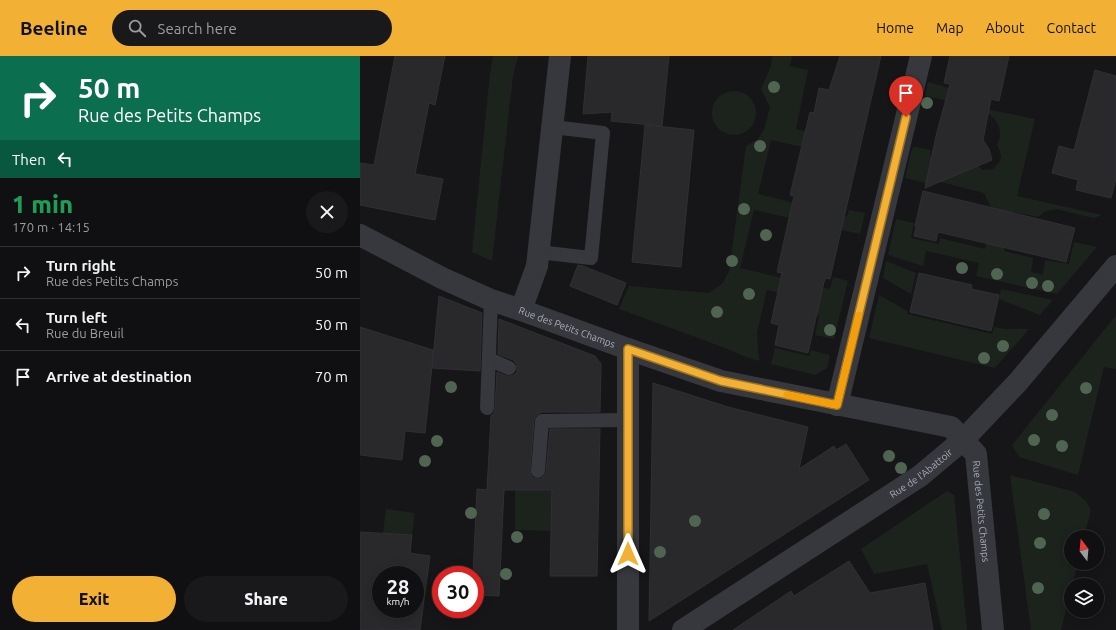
<!DOCTYPE html>
<meta charset="utf-8">
<style>
:root{--surface:#101012;--page:#19191b;--text:#f1f3f6;--muted:#9c9d9f;--line:#303032;--accent:#f2b134}
body{margin:0;font-family:Ubuntu,sans-serif;background:var(--page);color:var(--text);height:100vh;display:flex;flex-direction:column;font-size:15px;white-space:nowrap}
*{box-sizing:border-box;margin:0}
p{font-size:13px;color:var(--muted)}
.icon{flex:none;width:22px;height:22px;fill:none;stroke:currentColor;stroke-width:2;stroke-linecap:round;stroke-linejoin:round}
.map{position:relative;flex:1;overflow:hidden}
.panel{display:flex;flex-direction:column;background:var(--surface);width:360px}
.panel>*{flex:none}
.guide{background:#0b6e4f;color:#fff;overflow:hidden}
.needle{width:26px;rotate:344deg}
.fabs{position:absolute;left:704px;top:474px;display:grid;gap:8px}
.fabs a{display:grid;place-items:center;width:40px;height:40px;border-radius:50%;background:var(--surface);box-shadow:0 2px 10px #0003,0 0 0 1px var(--line);font-size:20px}
.speed{position:absolute;left:12px;top:510px;display:flex;gap:8px;font-size:20px;font-weight:700;text-align:center}
.speed>*{display:grid;place-content:center;width:52px;height:52px;border-radius:50%;background:var(--surface);box-shadow:0 2px 10px #0003,0 0 0 1px var(--line);line-height:1}
.speed small{font-size:10px;font-weight:400}
.speed .limit{border:6px solid #d22;background:#fff;color:#111}
.pin{position:absolute;display:grid;place-items:center;width:34px;height:34px;color:#fff;margin:-41px -17px;border-radius:50% 50% 50% 0;rotate:-45deg;box-shadow:0 0 4px #0007}
.pin .icon{rotate:45deg}
.me{position:absolute;width:44px;margin:-22px;rotate:0deg;stroke-linejoin:round;filter:drop-shadow(0 0 3px #0008)}
.turn{display:flex;align-items:center;gap:14px;height:84px;padding:0 12px;font-size:18px}
.turn .icon{width:52px;height:52px;stroke-width:2.5}
.turn b{display:block;font-size:28px;line-height:34px}
.then{display:flex;align-items:center;height:38px;padding:0 12px;background:#0003;gap:8px;font-size:15px}
.round{display:grid;place-items:center;flex:none;width:42px;height:42px;border-radius:21px;background:var(--page)}
.headline{display:flex;align-items:center;justify-content:space-between;height:68px;padding:0 12px}
h1{font-size:24px;font-weight:800;line-height:30px;color:#1e9e55}
.button{display:flex;gap:8px;margin-top:auto;padding:8px 12px}
.button a{flex:1;height:46px;border-radius:24px;background:var(--accent);color:#111;font-size:16px;font-weight:800;line-height:46px;text-align:center}
.button a+a{background:var(--page);color:var(--text)}
ul{padding:0;list-style:none}
li{display:flex;align-items:center;gap:12px;height:52px;padding:0 12px;border-top:1px solid var(--line)}
li div{flex:1}
li b{display:block;font-size:15px}
li em{font-style:normal}
header{display:flex;align-items:center;gap:24px;box-sizing:border-box;height:56px;padding:0 20px;background:var(--accent);color:#111}
header strong{font-size:19px}
nav{display:flex;gap:22px;margin-inline-start:auto;font-size:14px}
.search{width:280px;height:36px;background:var(--page);display:flex;align-items:center;gap:10px;box-sizing:border-box;padding:0 14px;border-radius:22px;color:var(--muted);font-size:15px}
main{display:flex;flex:1;min-height:0}
.map>svg:first-child{display:block}
.green{fill:#1c231d}
.building{fill:#29292c;stroke:#303034;fill-rule:evenodd}
.lines{fill:none;stroke-linecap:round;stroke-linejoin:round}
.lane{stroke:#37383d;stroke-width:14}
.street{stroke:#37383d;stroke-width:22}
.tree{fill:#506452}
.route-casing{stroke:#9d7322;stroke-width:10}
.route{stroke:#f2b134;stroke-width:7}
.slow{stroke:#f59e0b;stroke-width:7}
.labels{text-anchor:middle;stroke-width:4;stroke-linejoin:round;paint-order:stroke}
.street-label{font-size:10px;fill:#a8adb8;stroke:#111113}
</style>
<header>
<strong>Beeline</strong>
<div class="search"><svg class="icon" aria-label="search" viewBox="0 0 24 24"><circle cx="10" cy="10" r="6"/><path d="M15 15l6 6"/></svg>Search here</div>
<nav><a>Home</a><a>Map</a><a>About</a><a>Contact</a></nav>
</header>
<main>
<section class="panel">
<div class="guide">
<div class="turn"><svg class="icon" aria-label="right" viewBox="0 0 24 24"><path d="M7 20v-9h11M14 6l5 5-5 5"/></svg><div><b>50 m</b>Rue des Petits Champs</div></div>
<div class="then">Then<svg class="icon" aria-label="left" viewBox="0 0 24 24"><path d="M17 20v-9H6M10 6l-5 5 5 5"/></svg></div>
</div>
<div class="headline"><div><h1>1 min</h1><p>170 m · 14:15</p></div><a class="round"><svg class="icon" aria-label="close" viewBox="0 0 24 24"><path d="M6 6l12 12M18 6L6 18"/></svg></a></div>
<ul>
<li><svg class="icon" aria-label="right" viewBox="0 0 24 24"><path d="M7 20v-9h11M14 6l5 5-5 5"/></svg><div><b>Turn right</b><p>Rue des Petits Champs</p></div><em>50 m</em></li>
<li><svg class="icon" aria-label="left" viewBox="0 0 24 24"><path d="M17 20v-9H6M10 6l-5 5 5 5"/></svg><div><b>Turn left</b><p>Rue du Breuil</p></div><em>50 m</em></li>
<li><svg class="icon" aria-label="arrive" viewBox="0 0 24 24"><path d="M6 21V4h12l-3 4 3 4H6"/></svg><div><b>Arrive at destination</b></div><em>70 m</em></li>
</ul>
<div class="button"><a>Exit</a><a>Share</a></div>
</section>
<div class="map">
<svg width="756" height="574" viewBox="0 0 756 574">
<rect width="100%" height="100%" fill="#161618"/>
<!-- green -->
<g class="green">
<polygon points="133,0 158,0 153,20 132,205 112,196 130,17"/>
<polygon points="412,0 432,0 430,10 448,14 436,73 470,82 466,96 411,84 398,138 487,160 489,154 505,157 500,178 394,154 380,212 470,233 473,221 488,225 474,283 455,279 459,260 424,253 427,238 407,234 397,276 399,305 386,301 360,290 259,253 269,230 349,237 362,228 369,216 386,90 398,83 404,74 410,51 401,33 411,10"/>
<polygon points="568,26 617,40 615,50 565,40"/>
<circle cx="374" cy="57" r="22"/>
<path d="M626,53L675,63L657,140L742,159L734,162L720,159L697,153L686,155L678,161L654,156L644,195L673,202L671,216L683,219L685,204L709,208L714,186L737,191L697,238L616,220L619,207L566,195L563,210L528,199L536,163L554,167L551,182L579,188L580,182L625,193L634,158L624,137L577,125L566,127L545,122L552,92L556,91L570,94V100L618,110L623,114L633,113C642,104 643,101 637,89C644,75 638,64 626,56Z"/>
<polygon points="526,205 556,217 551,238 523,222"/>
<polygon points="641,233 693,244 680,259 639,243"/>
<polygon points="519,239 547,255 547,258 632,278 634,271 646,273 669,273 635,312 509,282"/>
<polygon points="756,259 756,313 744,311 718,419 659,401 652,389"/>
<polygon points="415,292 449,300 451,294 470,299 467,312 455,319 411,308"/>
<polygon points="650,419 715,436 726,445 731,454 724,481 711,481 711,507 718,507 712,529 711,529 711,533 701,574 671,574"/>
<polygon points="155,434 216,435 191,475 155,474"/>
<polygon points="587,435 594,439 607,574 582,574 567,508 514,518 501,493"/>
<polygon points="26,453 55,457 52,479 23,477"/>
</g>
<!-- building -->
<g class="building">
<polygon points="35,0 85,0 75,49 69,47 55,118 83,123 75,164 0,149 0,107 14,109"/>
<polygon points="228,0 309,0 302,70 251,65 252,56 223,58"/>
<polygon points="480,0 521,0 470,223 466,222 464,226 448,297 415,289 419,269 411,267 422,217 417,216 434,140 430,139 450,56 454,57 459,32 469,34"/>
<polygon points="590,0 649,0 639,45 631,43 623,84 629,93 632,104 565,132 576,80 590,28 584,27"/>
<polygon points="735,14 756,20 756,123 751,142 716,134 718,124 692,117 699,90 714,94"/>
<polygon points="285,69 334,74 321,211 272,206"/>
<polygon points="563,135 715,172 706,206 578,176 576,185 554,180 556,171 555,170"/>
<polygon points="218,209 223,210 266,227 257,249 210,230"/>
<polygon points="559,217 612,229 611,233 639,239 631,275 550,256"/>
<polygon points="79,240 122,257 120,315 72,312"/>
<polygon points="139,263 235,300 241,308 240,356 182,356 178,358 175,361 174,364 170,414 171,419 173,422 177,423 181,423 185,419 186,416 190,373 240,373 237,520 190,520 192,434 142,434 144,434 139,540 115,539 115,519 113,519 117,433 127,434 131,360 134,357 135,352 137,316 146,320 150,320 154,319 157,316 157,312 156,307 153,304 138,298"/>
<polygon points="0,271 73,294 72,310 65,377 45,375 42,404 0,399"/>
<polygon points="293,327 368,351 448,371 439,413 474,390 476,394 486,388 509,424 289,565"/>
<path d="M0,476L52,479L50,497L70,500L60,574H0ZM21,519H55V553H21Z"/>
<polygon points="489,505 510,537 565,527 573,574 373,574 431,535 434,540"/>
</g>
<g class="lines">
<!-- lane -->
<g class="lane">
<polyline points="178,196 231,202 243,77 193,71"/>
<polyline points="129,303 149,312"/>
<polyline points="127,352 131,244"/>
<polyline points="178,415 182,365 268,364"/>
</g>
<!-- street -->
<g class="street">
<path id="s1" d="M0,179L82,222L131,244L161,254L268,293L361,325L591,371L616,398L633,574"/>
<polyline points="161,254 177,210 200,0"/>
<polyline points="268,293 268,574"/>
<polyline points="477,349 561,0"/>
<path id="s2" d="M323,574L560,420L603,384L658,326L756,210"/>
</g>
</g>
<!-- trees -->
<g class="tree">
<circle cx="414" cy="31" r="6"/>
<circle cx="567" cy="47" r="6"/>
<circle cx="400" cy="90" r="6"/>
<circle cx="384" cy="153" r="6"/>
<circle cx="406" cy="179" r="6"/>
<circle cx="372" cy="205" r="6"/>
<circle cx="602" cy="212" r="6"/>
<circle cx="637" cy="218" r="6"/>
<circle cx="672" cy="227" r="6"/>
<circle cx="688" cy="230" r="6"/>
<circle cx="389" cy="238" r="6"/>
<circle cx="357" cy="256" r="6"/>
<circle cx="470" cy="274" r="6"/>
<circle cx="643" cy="290" r="6"/>
<circle cx="624" cy="302" r="6"/>
<circle cx="91" cy="331" r="6"/>
<circle cx="726" cy="332" r="6"/>
<circle cx="692" cy="359" r="6"/>
<circle cx="674" cy="384" r="6"/>
<circle cx="77" cy="385" r="6"/>
<circle cx="702" cy="390" r="6"/>
<circle cx="529" cy="400" r="6"/>
<circle cx="65" cy="405" r="6"/>
<circle cx="541" cy="412" r="6"/>
<circle cx="111" cy="457" r="6"/>
<circle cx="684" cy="458" r="6"/>
<circle cx="335" cy="465" r="6"/>
<circle cx="157" cy="481" r="6"/>
<circle cx="680" cy="487" r="6"/>
<circle cx="300" cy="496" r="6"/>
<circle cx="146" cy="518" r="6"/>
<circle cx="678" cy="532" r="6"/>
</g>
<g class="lines">
<defs>
<polyline id="route" points="268,498 268,293 361,325 477,349 546,61"/>
</defs>
<!-- route casing -->
<use href="#route" class="route-casing"/>
<!-- route -->
<use href="#route" class="route"/>
<!-- slow -->
<polyline class="slow" points="427,339 477,349 499,259"/>
</g>
<g class="labels">
<!-- street labels -->
<g class="street-label">
<text dy="4" stroke="none"><textPath href="#s1" startOffset="227">Rue des Petits Champs</textPath></text>
<text dy="4" stroke="none"><textPath href="#s2" startOffset="285">Rue de l'Abattoir</textPath></text>
<text dy="4" stroke="none"><textPath href="#s1" startOffset="719">Rue des Petits Champs</textPath></text>
</g>
</g>
</svg>
<div class="fabs">
<a><svg class="needle" viewBox="-14 -14 28 28"><path d="M0-13l5 13h-10z" fill="#e53935"/><path d="M0 13l5-13h-10z" fill="#9c9d9f"/></svg></a>
<a><svg class="icon" aria-label="layers" viewBox="0 0 24 24"><path d="M12 4l9 5-9 5-9-5zM3 14l9 5 9-5"/></svg></a>
</div>
<div class="speed"><div>28<small>km/h</small></div><div class="limit">30</div></div>
<div class="pin" style="left:546px;top:61px;background:#d93025"><svg class="icon" aria-label="arrive" viewBox="0 0 24 24"><path d="M6 21V4h12l-3 4 3 4H6"/></svg></div>
<svg class="me" style="left:268px;top:498px" viewBox="-20 -20 40 40"><path d="M0-17L14 15 0 8-14 15z" fill="#f2b134" stroke="#fff" stroke-width="4"/></svg>
</div>
</main>
